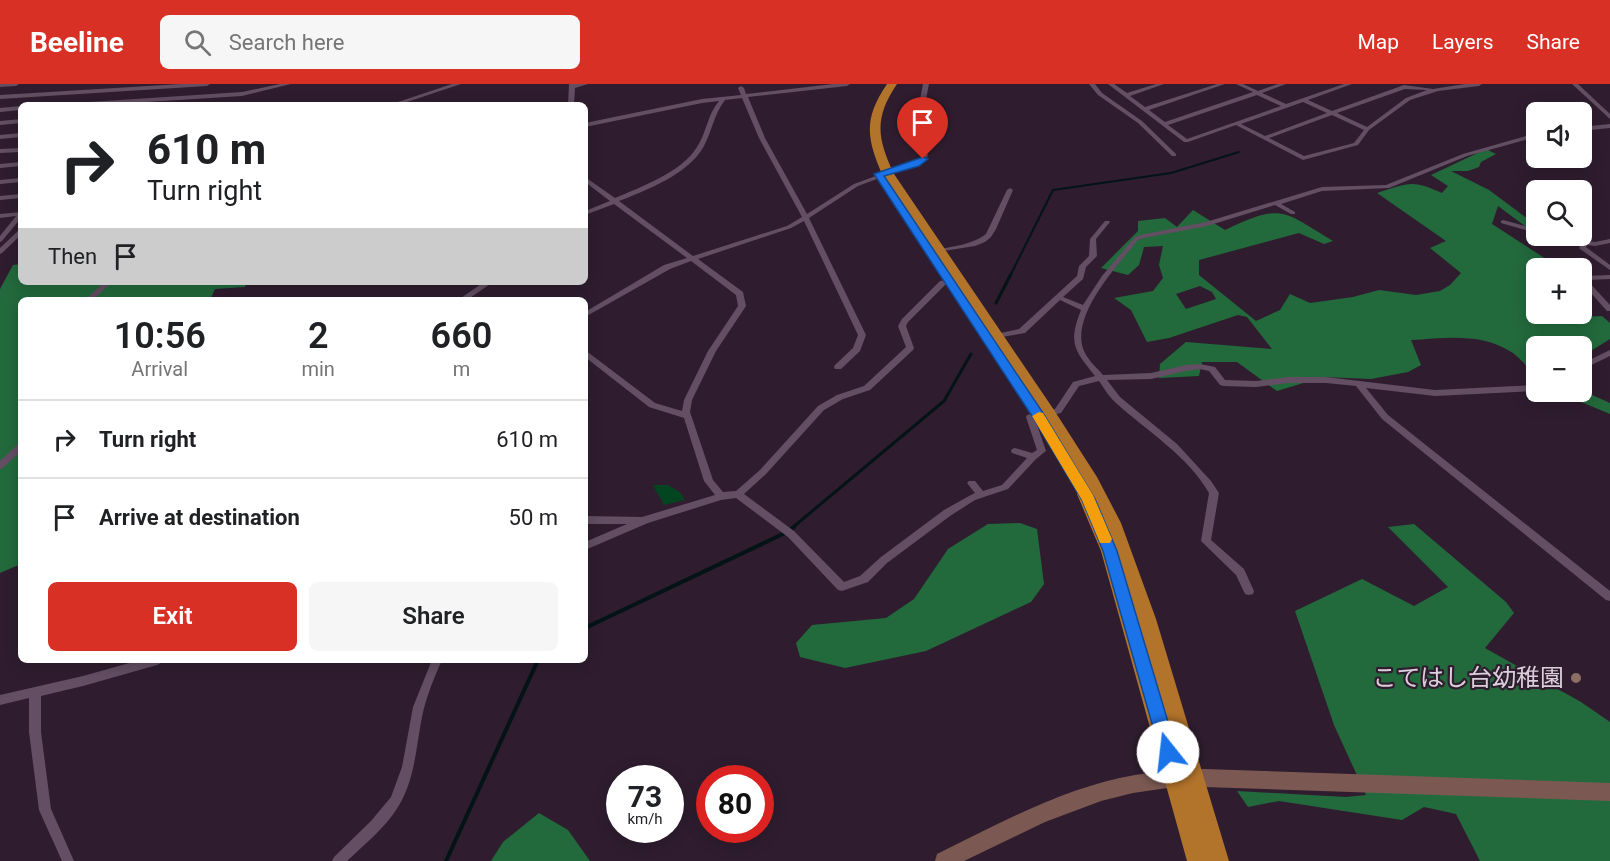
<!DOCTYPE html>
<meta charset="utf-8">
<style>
:root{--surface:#fff;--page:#f6f6f6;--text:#202124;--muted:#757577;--line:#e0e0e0;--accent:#d93025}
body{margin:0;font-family:Roboto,"Noto Sans JP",sans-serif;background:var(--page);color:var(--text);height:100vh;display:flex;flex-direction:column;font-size:22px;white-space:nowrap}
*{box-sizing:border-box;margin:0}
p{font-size:20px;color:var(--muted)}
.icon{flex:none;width:33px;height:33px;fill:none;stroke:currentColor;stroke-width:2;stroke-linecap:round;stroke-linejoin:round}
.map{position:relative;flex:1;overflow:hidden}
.details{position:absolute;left:18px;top:213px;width:570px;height:366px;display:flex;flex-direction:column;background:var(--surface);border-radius:9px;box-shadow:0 3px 15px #0003}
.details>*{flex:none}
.banner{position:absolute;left:18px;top:18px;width:570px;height:183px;border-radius:9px;box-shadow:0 3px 15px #0003;background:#fff;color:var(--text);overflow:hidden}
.fabs{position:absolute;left:1526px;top:18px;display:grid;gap:12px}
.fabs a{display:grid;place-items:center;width:66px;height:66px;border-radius:9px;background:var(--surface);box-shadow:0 3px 15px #0003;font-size:30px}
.speed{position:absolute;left:606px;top:681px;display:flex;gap:12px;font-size:30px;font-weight:700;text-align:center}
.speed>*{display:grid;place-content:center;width:78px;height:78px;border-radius:50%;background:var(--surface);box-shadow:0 3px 15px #0003;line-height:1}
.speed small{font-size:15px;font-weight:400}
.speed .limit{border:9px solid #d22;background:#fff;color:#111}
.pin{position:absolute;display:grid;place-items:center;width:51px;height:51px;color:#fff;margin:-62px -26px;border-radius:50% 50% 50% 0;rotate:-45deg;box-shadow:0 0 6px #0007}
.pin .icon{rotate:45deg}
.me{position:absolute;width:66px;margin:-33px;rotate:344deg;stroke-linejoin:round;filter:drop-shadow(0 0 4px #0008)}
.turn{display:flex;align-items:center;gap:21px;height:126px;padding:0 30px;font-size:27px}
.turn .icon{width:78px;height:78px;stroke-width:2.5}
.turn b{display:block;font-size:42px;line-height:51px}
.then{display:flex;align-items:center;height:57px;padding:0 30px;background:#0003;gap:12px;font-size:22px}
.eta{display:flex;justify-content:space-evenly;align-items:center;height:102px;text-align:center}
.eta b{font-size:36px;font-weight:600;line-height:42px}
.button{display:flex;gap:12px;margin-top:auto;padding:12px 30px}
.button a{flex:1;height:69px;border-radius:9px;background:var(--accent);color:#fff;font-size:24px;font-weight:600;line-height:69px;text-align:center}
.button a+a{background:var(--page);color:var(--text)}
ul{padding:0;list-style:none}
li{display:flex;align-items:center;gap:18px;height:78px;padding:0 30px;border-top:2px solid var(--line)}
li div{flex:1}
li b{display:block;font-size:22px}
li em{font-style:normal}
header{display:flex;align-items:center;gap:36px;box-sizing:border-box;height:84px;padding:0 30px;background:var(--accent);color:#fff}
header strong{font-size:28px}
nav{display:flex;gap:33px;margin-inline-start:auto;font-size:21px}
.search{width:420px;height:54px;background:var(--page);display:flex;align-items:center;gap:15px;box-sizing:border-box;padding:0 21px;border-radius:9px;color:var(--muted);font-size:22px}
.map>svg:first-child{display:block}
.green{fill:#024520}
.forest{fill:#226a3c;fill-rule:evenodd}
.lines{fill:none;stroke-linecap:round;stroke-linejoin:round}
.stream-far2{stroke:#031318;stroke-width:2}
.stream-far1{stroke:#031318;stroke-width:3}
.stream{stroke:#031318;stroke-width:4}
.street{fill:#634e63;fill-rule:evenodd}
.secondary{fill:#7b5952;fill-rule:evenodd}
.highway{fill:#b2732a;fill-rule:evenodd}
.route{fill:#1a73e8;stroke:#114b97;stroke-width:1.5}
.slow{fill:#f59e0b}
.education-dot{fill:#8d6e63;stroke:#2f1d2f;stroke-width:2}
.labels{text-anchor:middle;stroke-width:4.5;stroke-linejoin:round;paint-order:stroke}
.near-poi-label{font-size:24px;fill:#dbcfdb;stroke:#2f1d2f;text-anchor:end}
</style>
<header>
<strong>Beeline</strong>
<div class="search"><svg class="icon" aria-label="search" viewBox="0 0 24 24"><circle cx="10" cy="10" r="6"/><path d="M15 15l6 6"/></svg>Search here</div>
<nav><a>Map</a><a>Layers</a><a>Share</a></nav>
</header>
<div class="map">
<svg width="1610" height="777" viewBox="0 0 1610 777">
<rect width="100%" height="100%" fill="#2f1d2f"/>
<!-- green -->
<polygon class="green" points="668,401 680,408 685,416 664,421 653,401"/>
<!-- forest -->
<g class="forest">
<path d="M1486,65L1496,70L1481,78L1479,83L1468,87H1451L1489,106L1536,141L1525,142L1498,122L1492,140L1560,184H1536V230H1554L1557,234L1602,232L1610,239V255L1581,273V262H1536V293C1529,285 1521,275 1513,269C1482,248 1445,254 1411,256L1421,281L1408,288L1371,295L1323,293L1277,307L1237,278H1202L1199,292L1159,294L1160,280L1186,258L1272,265L1247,233L1238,231L1169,254L1147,258L1131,226L1114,214L1153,207L1163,194L1159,181L1163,162L1144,163L1139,181L1128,191L1101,184L1138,147V137L1165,134L1177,143L1193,126L1225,146C1282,119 1282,126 1333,157L1324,160L1299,149L1199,176V191L1256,237L1280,226L1290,210L1310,219L1353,213L1379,206L1416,211L1440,207L1450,201L1461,189L1430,164L1446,157L1377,109C1409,99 1411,95 1442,109L1448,102L1431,91ZM1200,202L1212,208L1216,215L1186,225L1176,210Z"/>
<polygon points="21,180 21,198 247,198 245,203 215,205 210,216 21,216 21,480 0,489 0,205 13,181"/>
<polygon points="1581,306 1610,319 1610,330 1557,308"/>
<polygon points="1020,439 1037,445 1044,500 1031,518 926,567 845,584 800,573 796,559 812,541 886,534 914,515 948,465 988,440"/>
<polygon points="1414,440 1506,518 1514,529 1485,564 1581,618 1610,638 1610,777 1480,777 1456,730 1424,723 1402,736 1279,717 1248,723 1237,707 1346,713 1366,711 1334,641 1295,527 1362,495 1414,522 1448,503 1388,443"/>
<polygon points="539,729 568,746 590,777 491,777 503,758"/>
</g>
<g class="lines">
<!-- stream-far2 -->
<polyline class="stream-far2" points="1010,192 1053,106 1171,89 1239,68"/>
<!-- stream-far1 -->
<g class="stream-far1">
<polyline points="996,219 1011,190"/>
<polyline points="792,444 944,317 971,270"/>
</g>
<!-- stream -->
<g class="stream">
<polyline points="585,544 787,448 794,443"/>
<polyline points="446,777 538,576"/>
</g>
<!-- street -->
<g class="street">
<polygon points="0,0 19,0 16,2 0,3"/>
<polygon points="181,0 210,0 207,2 0,15 0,11"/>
<polygon points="280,0 291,0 242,12 100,21 71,21 74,19 242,8"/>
<polygon points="452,0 461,0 398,21 389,21"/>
<polygon points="569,0 588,0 575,4 574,21 568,21"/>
<path d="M833,0H850L847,2L748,13L765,54L807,130L854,100L919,76L922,72L914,46L923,0H929L920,46L928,72L923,78L858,102L809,134L866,251L860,267L841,285H835L834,283L835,281L853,264L858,251L804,137L791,144L698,175L743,208L746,222L716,267L692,316L690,328L713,396L723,408L736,407L760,386L818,322L837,311L864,302L906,263L898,242L902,235L940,197L962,194V198L945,201L908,238L906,242L914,264L913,266L870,306L843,315L824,326L766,390L744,410L794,447L844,498L860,492L881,473L944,426L969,412L975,409L967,399L969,397H975L983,407L1002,401L1027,374L1012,369L1011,367L1012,365L1015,364L1032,369L1037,366L1026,333L1027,331L1055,325L1073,298L1095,292C1074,266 1068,259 1081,226L1060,216L1025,249L996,254L992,252L996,250L1019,245L1077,192L1079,182L1089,172L1090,155L1105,137H1109L1110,138L1096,155L1097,172L1086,183L1083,195L1063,213L1083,221L1102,192L1134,154L1140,151L1206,138L1322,103L1386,101L1463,70L1536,49V53L1467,72L1389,104L1322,107L1281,120L1295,128V130H1291L1275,121L1207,142L1144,154L1138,156C1118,181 1067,234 1085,269C1089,277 1097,284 1103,291L1151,289L1186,281L1200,280L1215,283L1225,296L1256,297L1288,293H1326L1435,306L1536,301V307L1435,312L1366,304L1388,331L1610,507V517L1606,516L1382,335L1356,302L1326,299H1288L1256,303L1223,302L1220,301L1209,287L1200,285L1186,287L1151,295L1107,296L1120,313L1177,360L1211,397L1219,409L1211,456L1244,485L1254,507L1253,510L1249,511L1245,510L1236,491L1201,457L1209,409C1188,372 1147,347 1116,319C1109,313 1104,304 1099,297L1079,302L1061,329L1035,335L1046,367L1036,375L1008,405L975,416L950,432L887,479L868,498L842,507L838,506L788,453L736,414L721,416L648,439L585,466V458L627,440H585V432L642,433L715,411L704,397L684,334L649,323L585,273V266L655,319L682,327L684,316L708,267L738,222L736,211L691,177L670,185L585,233V228L664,181L687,174L614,120L585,131V127L610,117L585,98V93L615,114C641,103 682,88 697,63C707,48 707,31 719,17L702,19L585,43V39L702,15L741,11L738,4L741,2L744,4L746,10ZM742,14L759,54L802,133L787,142L693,172L619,117C647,106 689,90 704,62C712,47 714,30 725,16Z"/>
<polygon points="1089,0 1095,0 1102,9 1142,37 1176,70 1176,72 1172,72 1138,39 1098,11"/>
<path d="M1108,0H1114L1127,9L1156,0H1164L1130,12L1145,23L1217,0H1225L1149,26L1165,38L1253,8L1236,0H1243L1258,7L1278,0H1286L1262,9L1286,20L1344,0H1352L1308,16L1332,27L1404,1L1433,5L1465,0H1482L1479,2L1438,7L1410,16L1369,46L1358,61L1303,76L1236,41L1188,58H1184ZM1405,5L1427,6L1406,14L1367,43L1337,29ZM1257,11L1281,22L1187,55L1168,41ZM1303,18L1327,29L1265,52L1241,40ZM1332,31L1364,46L1354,59L1304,72L1269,54Z"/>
<polygon points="1572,0 1578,0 1610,30 1610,35"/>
<polygon points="21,22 21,26 0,28 0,24"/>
<polygon points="21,35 21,39 0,41 0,37"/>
<polygon points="1610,40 1610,44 1581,47 1581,43"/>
<polygon points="21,49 21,53 0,55 0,51"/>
<polygon points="21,64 21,68 0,69 0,65"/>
<polygon points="21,78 21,82 0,84 0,80"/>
<polygon points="21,94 21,98 0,100 0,96"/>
<path d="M1010,104L1013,106L996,145L991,153L985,158L975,162L937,168V166C953,162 972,161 986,150L1007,106Z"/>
<polygon points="21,110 21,114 0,116 0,112"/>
<polygon points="21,128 21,134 2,157 0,158 0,152 16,132 0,134 0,130"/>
<polygon points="1503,136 1536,145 1536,149 1501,139 1501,137"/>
<polygon points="21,145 21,151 2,169 0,170 0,164 19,146"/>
<polygon points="1549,152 1560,152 1595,158 1610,155 1610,159 1595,162 1587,161 1586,163 1610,181 1610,186 1580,165 1579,164 1581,160 1552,154"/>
<polygon points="1610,191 1610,195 1587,196 1610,221 1610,227 1607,227 1581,198 1581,192"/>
<polygon points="104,198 112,198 93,216 85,216"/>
<polygon points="484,198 493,198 467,216 458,216"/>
<polygon points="1610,266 1610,272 1581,286 1581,280"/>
<polygon points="21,359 21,367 3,384 0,385 0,377 18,360"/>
<polygon points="140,576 162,576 161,579 157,581 83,602 41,612 41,648 51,725 74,777 62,777 39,726 29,648 29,614 0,621 0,611 83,592"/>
<path d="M432,576H442C434,594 426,613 422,633C416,663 415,696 398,723C385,744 365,760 347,777H332L334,773L371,737L391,713L402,683L413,623Z"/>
</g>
<!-- secondary -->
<path class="secondary" d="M1204,685L1610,699V717L1204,703L1167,704L1133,709L1101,717L1045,738L964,777H935L937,770C1000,739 1065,703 1135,691C1158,687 1181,686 1204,685Z"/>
<!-- highway -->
<path class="highway" d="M887,0H897C874,34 877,54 894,90L1054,326L1097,393L1121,439L1156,535L1229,777H1187L1101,467L1077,410L1079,405L1086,404L1084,399L1044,334L882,90C866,53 864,34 887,0Z"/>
</g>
<!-- route -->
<polygon class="route" points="923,73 928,75 919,82 884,92 1043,329 1095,415 1117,467 1177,668 1175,674 1168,676 1162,674 1160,668 1103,467 1082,416 1034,335 874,90"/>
<!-- slow -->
<polygon class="slow" points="1039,328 1043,329 1093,411 1112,455 1110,459 1100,459 1082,416 1032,332"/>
<!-- markers -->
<circle class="education-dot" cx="1576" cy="594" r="6"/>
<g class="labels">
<!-- near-poi labels -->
<g class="near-poi-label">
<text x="1564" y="602">こてはし台幼稚園</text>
</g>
</g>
</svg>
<div class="fabs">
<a><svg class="icon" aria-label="sound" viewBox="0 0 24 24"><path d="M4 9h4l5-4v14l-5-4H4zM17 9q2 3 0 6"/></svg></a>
<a><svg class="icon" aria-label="search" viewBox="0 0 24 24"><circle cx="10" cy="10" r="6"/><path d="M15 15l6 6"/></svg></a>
<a>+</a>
<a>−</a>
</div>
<div class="speed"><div>73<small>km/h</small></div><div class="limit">80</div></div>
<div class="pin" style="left:923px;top:75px;background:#d93025"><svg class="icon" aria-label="arrive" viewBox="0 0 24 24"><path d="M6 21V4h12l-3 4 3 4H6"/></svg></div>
<svg class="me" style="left:1168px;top:668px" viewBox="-20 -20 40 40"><circle r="19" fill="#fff"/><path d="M0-13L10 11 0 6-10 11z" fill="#1a73e8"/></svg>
<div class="banner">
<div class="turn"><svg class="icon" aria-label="right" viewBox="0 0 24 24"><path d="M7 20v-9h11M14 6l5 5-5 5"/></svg><div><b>610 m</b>Turn right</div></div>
<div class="then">Then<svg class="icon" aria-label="arrive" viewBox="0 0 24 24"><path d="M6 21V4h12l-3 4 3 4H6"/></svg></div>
</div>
<section class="details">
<div class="eta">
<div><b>10:56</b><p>Arrival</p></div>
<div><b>2</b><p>min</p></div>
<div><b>660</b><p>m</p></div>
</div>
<ul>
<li><svg class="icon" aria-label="right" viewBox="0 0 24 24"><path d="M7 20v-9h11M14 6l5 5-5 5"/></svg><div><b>Turn right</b></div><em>610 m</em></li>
<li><svg class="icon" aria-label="arrive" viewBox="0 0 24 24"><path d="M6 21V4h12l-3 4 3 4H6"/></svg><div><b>Arrive at destination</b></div><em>50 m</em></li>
</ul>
<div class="button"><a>Exit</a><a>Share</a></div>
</section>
</div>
